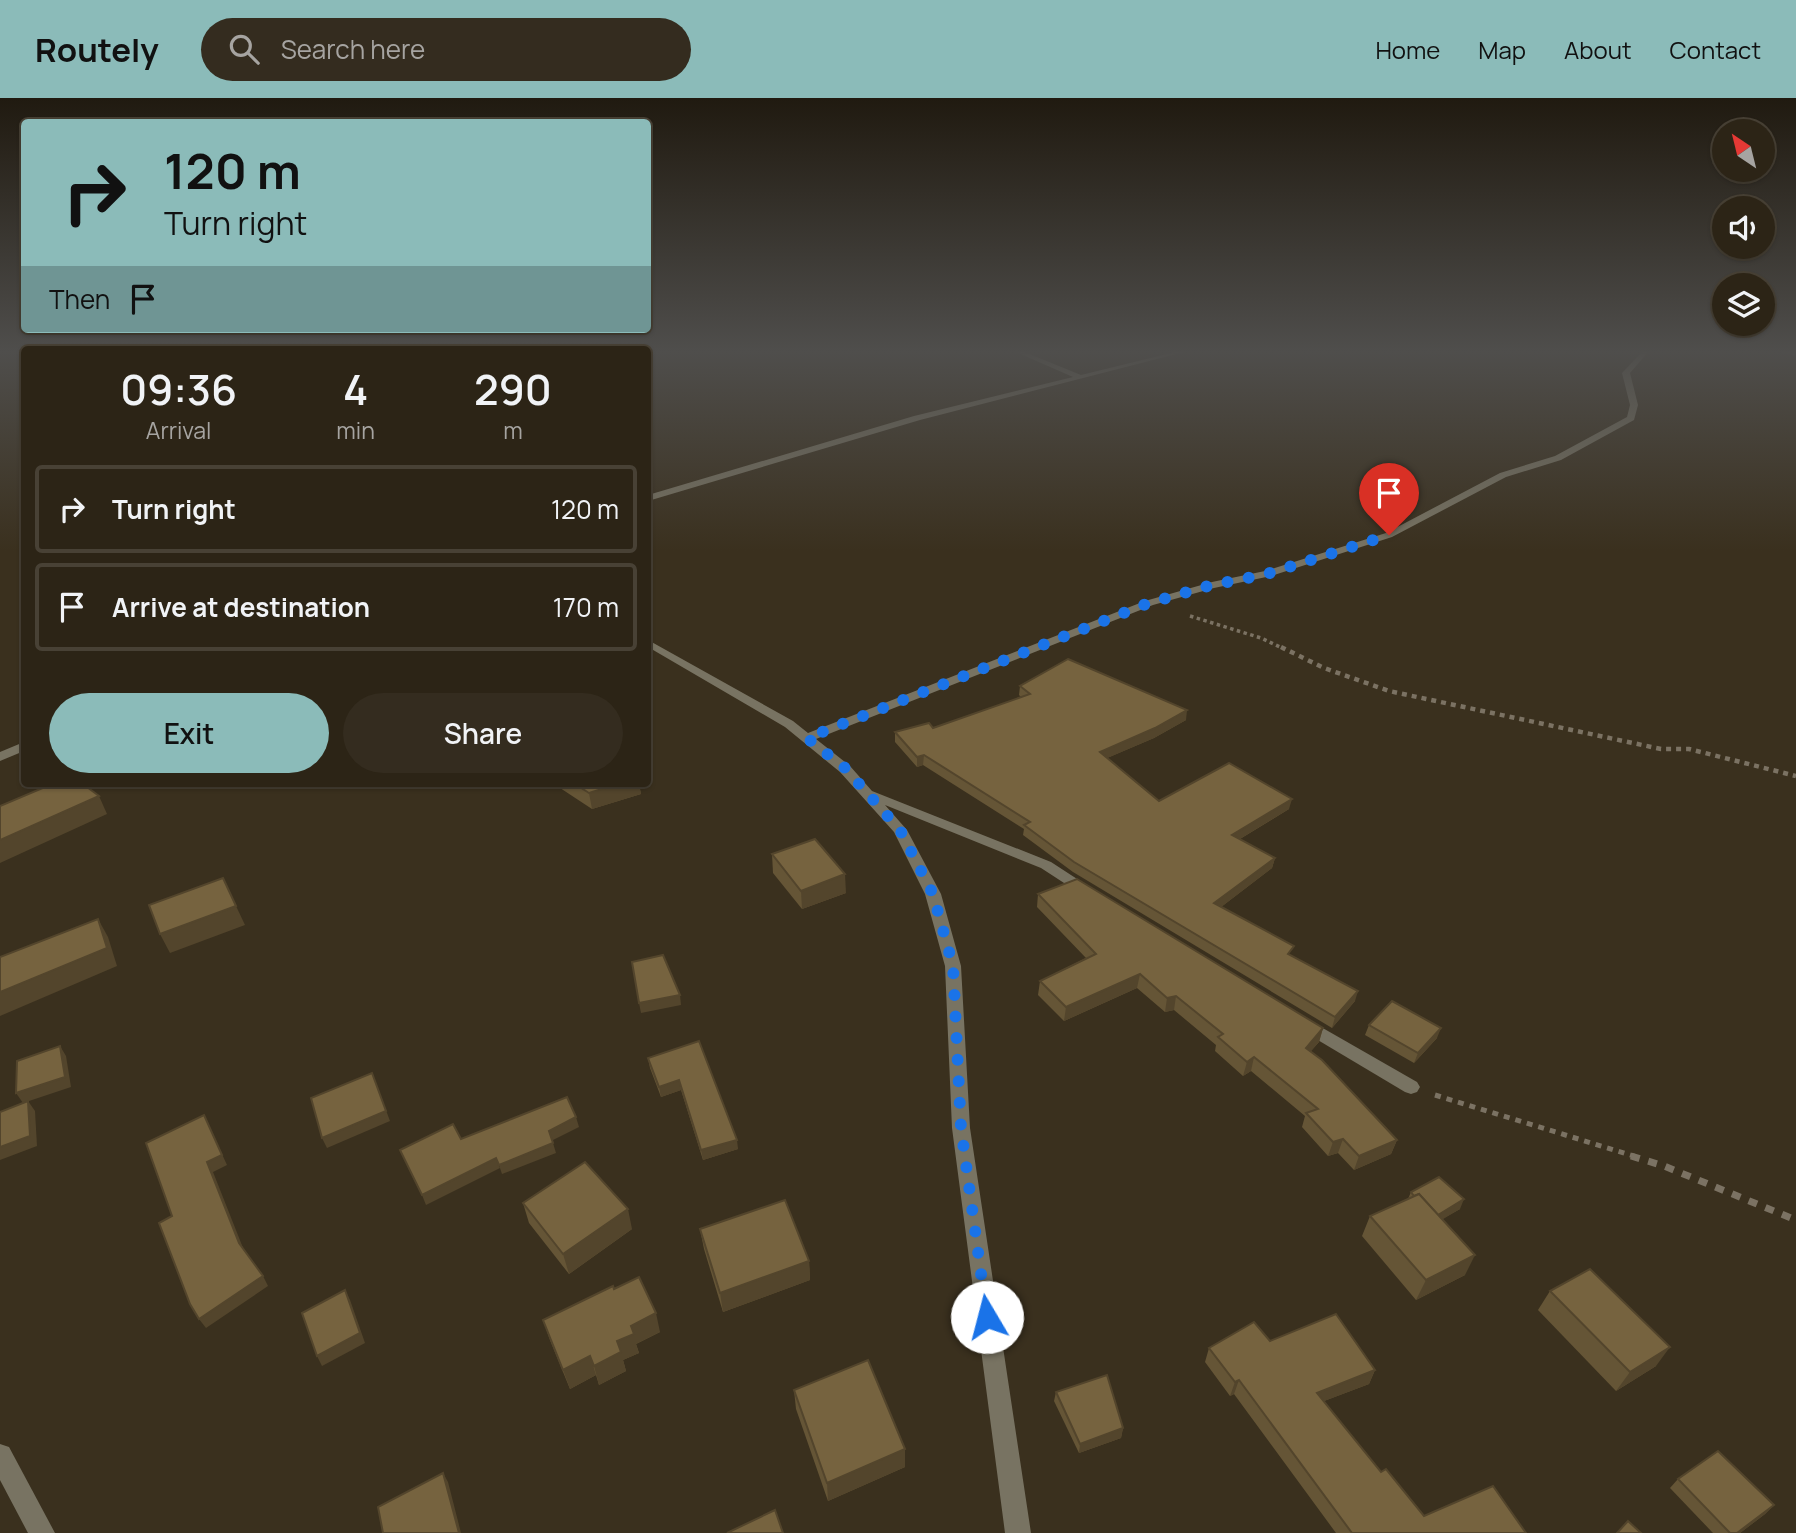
<!DOCTYPE html>
<style>
:root{--surface:#2c2416;--page:#342c1f;--text:#f1f3f6;--muted:#a6a4a1;--line:#484135;--accent:#8bbbb9}
body{margin:0;font-family:Manrope,sans-serif;background:var(--page);color:var(--text);height:100vh;display:flex;flex-direction:column;font-size:26px;white-space:nowrap}
*{box-sizing:border-box;margin:0}
p{font-size:23px;color:var(--muted)}
.icon{flex:none;width:38px;height:38px;fill:none;stroke:currentColor;stroke-width:2;stroke-linecap:round;stroke-linejoin:round}
.map{position:relative;flex:1;overflow:hidden}
.panel{position:absolute;left:21px;top:248px;width:630px;height:441px;display:flex;flex-direction:column;background:var(--surface);border-radius:7px;box-shadow:0 2px 5px #0004,0 0 0 2px var(--line)}
.panel>*{flex:none}
.banner{position:absolute;left:21px;top:21px;width:630px;height:214px;border-radius:7px;box-shadow:0 2px 5px #0004,0 0 0 2px var(--line);background:#8bbbb9;color:#111;overflow:hidden}
.needle{width:46px;rotate:325deg}
.tools{position:absolute;left:1712px;top:21px;display:grid;gap:14px}
.tools a{display:grid;place-items:center;width:63px;height:63px;border-radius:50%;background:var(--surface);box-shadow:0 2px 5px #0004,0 0 0 2px var(--line);font-size:35px}
.pin{position:absolute;display:grid;place-items:center;width:60px;height:60px;color:#fff;margin:-72px -30px;border-radius:50% 50% 50% 0;rotate:-45deg;box-shadow:0 0 7px #0007}
.pin .icon{rotate:45deg}
.me{position:absolute;width:77px;margin:-38px;rotate:352deg;stroke-linejoin:round;filter:drop-shadow(0 0 5px #0008)}
.turn{display:flex;align-items:center;gap:24px;height:147px;padding:0 28px;font-size:32px}
.turn .icon{width:91px;height:91px;stroke-width:2.5}
.turn b{display:block;font-size:49px;line-height:60px}
.then{display:flex;align-items:center;height:66px;padding:0 28px;background:#0003;gap:14px;font-size:26px}
.eta{display:flex;justify-content:space-evenly;align-items:center;height:119px;text-align:center}
.eta b{font-size:42px;font-weight:600;line-height:49px}
.primary-button{display:flex;gap:14px;margin-top:auto;padding:14px 28px}
.primary-button a{flex:1;height:80px;border-radius:42px;background:var(--accent);color:#111;font-size:28px;font-weight:600;line-height:80px;text-align:center}
.primary-button a+a{background:var(--page);color:var(--text)}
ul{padding:0;list-style:none}
li{display:flex;align-items:center;gap:21px;height:88px;margin:0 14px 10px;padding:0 14px;border:4px solid var(--line);border-radius:7px}
li div{flex:1}
li b{display:block;font-size:26px}
li em{font-style:normal}
header{display:flex;align-items:center;gap:42px;box-sizing:border-box;height:98px;padding:0 35px;background:var(--accent);color:#111}
header strong{font-size:33px}
nav{display:flex;gap:38px;margin-inline-start:auto;font-size:24px}
.search{width:490px;height:63px;background:var(--page);display:flex;align-items:center;gap:18px;box-sizing:border-box;padding:0 24px;border-radius:38px;color:var(--muted);font-size:26px}
.map>svg:first-child{display:block}
.lines{fill:none;stroke-linecap:round;stroke-linejoin:round}
.path-far4{stroke:#7b7263;stroke-width:2.5;stroke-dasharray:2.5 2.5;stroke-linecap:butt}
.path-far3{stroke:#7b7263;stroke-width:3.5;stroke-dasharray:3.5 3.5;stroke-linecap:butt}
.path-far2{stroke:#7b7263;stroke-width:4.5;stroke-dasharray:5 5;stroke-linecap:butt}
.path-far1{stroke:#7b7263;stroke-width:5;stroke-dasharray:6 6;stroke-linecap:butt}
.path{stroke:#7b7263;stroke-width:7;stroke-dasharray:9 9;stroke-linecap:butt}
.street{fill:#787362;fill-rule:evenodd}
.wall{fill:#655536}
.shaded-wall{fill:#53452c}
.building{fill:#76633f;stroke:#53452c;stroke-width:2}
.route{stroke:#1a73e8;stroke-width:12;stroke-dasharray:0 21.6}
</style>
<header>
<strong>Routely</strong>
<div class="search"><svg class="icon" aria-label="search" viewBox="0 0 24 24"><circle cx="10" cy="10" r="6"/><path d="M15 15l6 6"/></svg>Search here</div>
<nav><a>Home</a><a>Map</a><a>About</a><a>Contact</a></nav>
</header>
<div class="map">
<svg width="1796" height="1435" viewBox="0 0 1796 1435">
<rect width="100%" height="100%" fill="#3a301e"/>
<g class="lines">
<!-- path-far4 -->
<polyline class="path-far4" points="1783,253 1796,257"/>
<!-- path-far3 -->
<polyline class="path-far3" points="1190,518 1261,540 1284,551"/>
<!-- path-far2 -->
<polyline class="path-far2" points="1281,549 1324,570 1389,593 1661,651 1689,651 1796,678"/>
<!-- path-far1 -->
<polyline class="path-far1" points="1435,997 1637,1059"/>
<!-- path -->
<polyline class="path" points="1631,1058 1664,1068 1796,1122"/>
<!-- street -->
<g class="street">
<polygon points="1014,253 1022,253 1081,277 1179,253 1188,253 920,322 648,403 648,397 914,318 1073,279"/>
<polygon points="1643,253 1649,253 1630,275 1638,307 1634,322 1561,362 1506,379 1392,439 1271,478 1214,490 1153,507 816,641 850,668 872,693 1051,764 1094,792 1091,796 1081,796 1041,770 885,707 907,732 941,796 961,868 970,1030 1031,1435 1005,1435 952,1030 945,868 925,796 894,734 840,674 785,629 648,549 648,542 793,623 808,635 1145,503 1212,484 1265,473 1386,435 1500,375 1555,358 1627,319 1630,307 1622,275"/>
<polygon points="24,644 24,653 0,663 0,654"/>
<polygon points="1307,921 1417,984 1420,989 1417,994 1411,996 1405,994 1301,932 1298,927 1301,922"/>
<polygon points="0,1346 9,1349 55,1435 28,1435 0,1382"/>
</g>
</g>
<!-- wall -->
<g class="wall">
<polygon points="1020,588 1186,622 1154,640 1107,660 1159,703 1289,711 1240,741 1275,760 1272,770 1221,809 1292,858 1355,903 1332,930 1073,774 1023,737 1024,731 923,667 917,669 895,644 895,634 933,630 1021,599 1019,597"/>
<polygon points="554,686 639,686 641,696 592,711"/>
<polygon points="772,756 846,795 802,811 773,775"/>
<polygon points="1038,796 1323,930 1319,944 1311,953 1397,1042 1391,1056 1354,1072 1338,1055 1328,1058 1302,1029 1305,1018 1251,973 1243,978 1215,953 1216,947 1174,912 1165,914 1137,890 1064,923 1038,897 1040,883 1086,860 1037,809"/>
<polygon points="1369,927 1437,940 1414,965 1365,937"/>
<polygon points="699,943 738,1051 703,1062 681,992 661,999 650,970 648,960"/>
<polygon points="1411,1094 1460,1111 1442,1121 1465,1177 1416,1202 1362,1138 1370,1118 1408,1101"/>
<polygon points="523,1105 632,1131 569,1176 529,1125"/>
<polygon points="700,1131 809,1163 810,1182 723,1214 704,1151"/>
<polygon points="614,1191 660,1234 636,1246 639,1255 623,1262 626,1273 599,1287 596,1277 570,1291 550,1242 543,1222"/>
<polygon points="1550,1193 1656,1268 1616,1293 1538,1212"/>
<polygon points="1270,1243 1375,1272 1369,1286 1324,1303 1381,1374 1424,1418 1526,1435 1336,1435 1234,1296 1230,1298 1205,1264 1209,1250"/>
<polygon points="794,1292 905,1369 828,1403 796,1311"/>
<polygon points="1056,1294 1123,1330 1121,1340 1079,1355 1054,1303"/>
<polygon points="1678,1381 1774,1407 1765,1416 1740,1435 1713,1435 1670,1390"/>
</g>
<!-- shaded-wall -->
<g class="shaded-wall">
<polygon points="1187,612 1186,622 1154,640 1098,664 1100,654"/>
<polygon points="924,657 923,667 917,669 917,659"/>
<polygon points="618,686 639,686 641,696 592,711 589,695"/>
<polygon points="99,698 107,716 0,765 0,742"/>
<polygon points="1292,701 1289,711 1230,747 1232,737"/>
<polygon points="1275,760 1272,770 1212,816 1214,805"/>
<polygon points="845,776 846,795 802,811 801,793"/>
<polygon points="236,808 245,827 170,855 160,836"/>
<polygon points="98,821 108,839 117,868 0,918 0,894"/>
<polygon points="1140,876 1137,890 1064,923 1066,909"/>
<polygon points="1358,893 1355,903 1332,930 1335,919"/>
<polygon points="680,897 681,907 641,915 639,905"/>
<polygon points="1176,898 1174,912 1165,914 1167,900"/>
<polygon points="1323,930 1319,944 1302,963 1306,950"/>
<polygon points="1441,930 1437,940 1414,965 1418,955"/>
<polygon points="60,948 66,958 71,989 23,1005 16,995"/>
<polygon points="1254,959 1251,973 1243,978 1247,964"/>
<polygon points="372,975 390,1023 327,1050 322,1040"/>
<polygon points="679,982 681,992 661,999 659,989"/>
<polygon points="28,1003 35,1013 37,1048 0,1062 0,1049"/>
<polygon points="204,1017 227,1067 213,1074 245,1155 239,1145 207,1064"/>
<polygon points="576,1019 579,1029 551,1043 549,1033"/>
<polygon points="1343,1041 1338,1055 1328,1058 1333,1044"/>
<polygon points="737,1042 738,1051 703,1062 701,1052"/>
<polygon points="1397,1042 1391,1056 1354,1072 1359,1058"/>
<polygon points="553,1045 556,1055 502,1076 499,1067"/>
<polygon points="496,1060 500,1070 426,1107 422,1097"/>
<polygon points="1464,1101 1460,1111 1428,1130 1433,1120"/>
<polygon points="628,1111 632,1131 569,1176 563,1156"/>
<polygon points="1475,1157 1465,1177 1416,1202 1426,1182"/>
<polygon points="809,1163 810,1182 723,1214 720,1195"/>
<polygon points="263,1178 268,1188 206,1230 199,1221"/>
<polygon points="345,1192 350,1202 365,1245 322,1268 317,1258"/>
<polygon points="656,1215 660,1234 636,1246 639,1255 623,1262 626,1273 599,1287 594,1268 631,1228"/>
<polygon points="1670,1249 1656,1268 1616,1293 1630,1274"/>
<polygon points="590,1258 596,1277 570,1291 563,1272"/>
<polygon points="1375,1272 1369,1286 1311,1308 1317,1295"/>
<polygon points="1239,1282 1234,1296 1230,1298 1235,1284"/>
<polygon points="1123,1330 1121,1340 1079,1355 1080,1346"/>
<polygon points="905,1351 905,1369 828,1403 827,1385"/>
<polygon points="443,1375 448,1384 461,1435 459,1435"/>
<polygon points="1774,1407 1765,1416 1740,1435 1737,1435"/>
</g>
<!-- building -->
<g class="building">
<polygon points="1068,561 1187,612 1155,630 1100,654 1159,703 1229,665 1292,701 1232,737 1275,760 1214,805 1294,848 1288,856 1358,893 1335,919 1074,764 1024,727 1030,724 924,657 917,659 895,634 929,625 933,630 1030,596 1020,588"/>
<polygon points="52,686 83,686 99,698 0,742 0,708"/>
<polygon points="575,686 618,686 589,695"/>
<polygon points="815,741 845,776 801,793 772,756"/>
<polygon points="223,780 236,808 160,836 149,807"/>
<polygon points="1077,781 1323,930 1306,950 1322,962 1397,1042 1359,1058 1343,1041 1333,1044 1306,1015 1318,1011 1254,959 1247,964 1218,939 1223,936 1176,898 1167,900 1140,876 1066,909 1040,883 1096,856 1038,796"/>
<polygon points="98,821 107,850 0,894 0,859"/>
<polygon points="663,857 680,897 639,905 632,864"/>
<polygon points="1392,903 1441,930 1418,955 1369,927"/>
<polygon points="699,943 737,1042 701,1052 679,982 659,989 648,960"/>
<polygon points="60,948 65,979 16,995 17,963"/>
<polygon points="372,975 386,1013 322,1040 311,1000"/>
<polygon points="567,999 576,1019 549,1033 553,1045 499,1067 496,1060 422,1097 400,1052 453,1026 461,1041"/>
<polygon points="28,1003 30,1038 0,1049 0,1014"/>
<polygon points="204,1017 222,1057 207,1064 239,1145 263,1178 199,1221 190,1206 159,1125 172,1118 146,1045"/>
<polygon points="585,1064 628,1111 563,1156 523,1105"/>
<polygon points="1439,1079 1464,1101 1438,1117 1419,1096 1414,1098 1411,1094"/>
<polygon points="1419,1096 1475,1157 1426,1182 1370,1118"/>
<polygon points="785,1102 809,1163 720,1195 700,1131"/>
<polygon points="1590,1171 1670,1249 1630,1274 1550,1193"/>
<polygon points="639,1179 656,1215 631,1228 634,1236 617,1243 621,1254 594,1268 590,1258 563,1272 543,1222 613,1188 614,1191"/>
<polygon points="345,1192 360,1235 317,1258 302,1215"/>
<polygon points="1336,1216 1375,1272 1317,1295 1381,1374 1386,1371 1424,1418 1493,1388 1526,1435 1352,1435 1239,1282 1235,1284 1209,1250 1254,1224 1270,1243"/>
<polygon points="868,1262 905,1351 827,1385 794,1292"/>
<polygon points="1107,1277 1123,1330 1080,1346 1056,1294"/>
<polygon points="1718,1353 1774,1407 1737,1435 1730,1435 1678,1381"/>
<polygon points="443,1375 459,1435 383,1435 378,1409"/>
<polygon points="775,1412 783,1435 727,1435"/>
<polygon points="1628,1423 1641,1435 1617,1435"/>
</g>
<!-- sky -->
<linearGradient id="sky" x2="0" y2="1"><stop stop-color="#201a10"/><stop offset="0.56" stop-color="#4f4e4c"/><stop offset="1" stop-color="#4f4e4c" stop-opacity="0"/></linearGradient>
<rect width="1796" height="453" fill="url(#sky)"/>
<g class="lines">
<!-- route -->
<polyline class="route" points="987,1219 961,1030 953,868 933,796 900,732 845,670 807,640 1149,505 1212,487 1267,476 1389,437"/>
</g>
</svg>
<div class="tools">
<a><svg class="needle" viewBox="-14 -14 28 28"><path d="M0-13l5 13h-10z" fill="#e53935"/><path d="M0 13l5-13h-10z" fill="#a6a4a1"/></svg></a>
<a><svg class="icon" aria-label="sound" viewBox="0 0 24 24"><path d="M4 9h4l5-4v14l-5-4H4zM17 9q2 3 0 6"/></svg></a>
<a><svg class="icon" aria-label="layers" viewBox="0 0 24 24"><path d="M12 4l9 5-9 5-9-5zM3 14l9 5 9-5"/></svg></a>
</div>
<div class="pin" style="left:1389px;top:437px;background:#d93025"><svg class="icon" aria-label="arrive" viewBox="0 0 24 24"><path d="M6 21V4h12l-3 4 3 4H6"/></svg></div>
<svg class="me" style="left:987px;top:1219px" viewBox="-20 -20 40 40"><circle r="19" fill="#fff"/><path d="M0-13L10 11 0 6-10 11z" fill="#1a73e8"/></svg>
<div class="banner">
<div class="turn"><svg class="icon" aria-label="right" viewBox="0 0 24 24"><path d="M7 20v-9h11M14 6l5 5-5 5"/></svg><div><b>120 m</b>Turn right</div></div>
<div class="then">Then<svg class="icon" aria-label="arrive" viewBox="0 0 24 24"><path d="M6 21V4h12l-3 4 3 4H6"/></svg></div>
</div>
<section class="panel">
<div class="eta">
<div><b>09:36</b><p>Arrival</p></div>
<div><b>4</b><p>min</p></div>
<div><b>290</b><p>m</p></div>
</div>
<ul>
<li><svg class="icon" aria-label="right" viewBox="0 0 24 24"><path d="M7 20v-9h11M14 6l5 5-5 5"/></svg><div><b>Turn right</b></div><em>120 m</em></li>
<li><svg class="icon" aria-label="arrive" viewBox="0 0 24 24"><path d="M6 21V4h12l-3 4 3 4H6"/></svg><div><b>Arrive at destination</b></div><em>170 m</em></li>
</ul>
<div class="primary-button"><a>Exit</a><a>Share</a></div>
</section>
</div>
